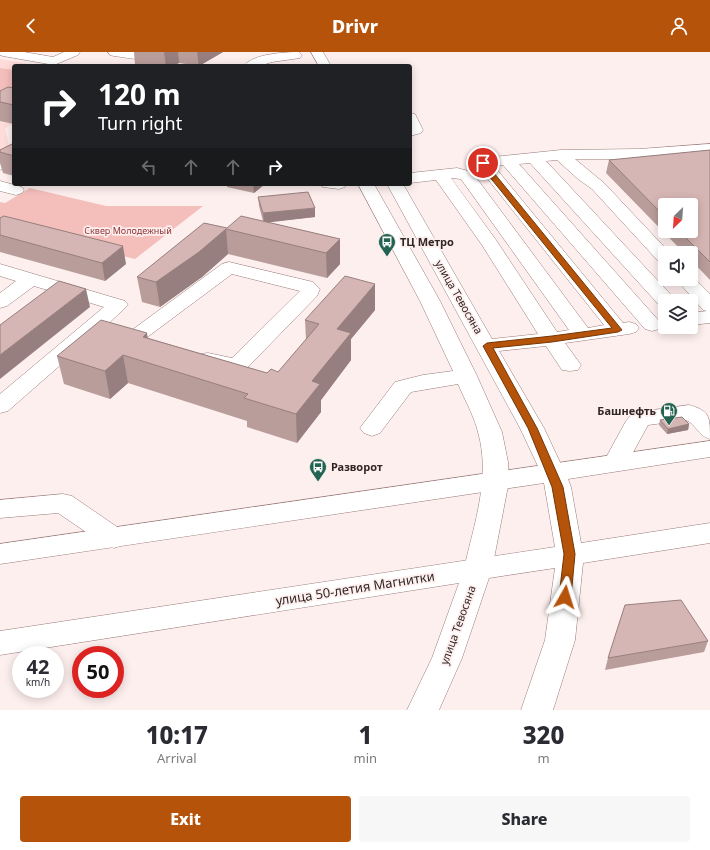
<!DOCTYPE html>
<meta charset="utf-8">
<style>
:root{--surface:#fff;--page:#f7f7f7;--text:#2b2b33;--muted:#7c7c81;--accent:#b45309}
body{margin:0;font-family:"Noto Sans",sans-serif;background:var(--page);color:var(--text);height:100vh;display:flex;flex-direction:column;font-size:15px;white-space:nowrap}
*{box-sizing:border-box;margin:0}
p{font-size:13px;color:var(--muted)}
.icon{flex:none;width:22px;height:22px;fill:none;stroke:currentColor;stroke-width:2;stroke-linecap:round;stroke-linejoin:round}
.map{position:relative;height:658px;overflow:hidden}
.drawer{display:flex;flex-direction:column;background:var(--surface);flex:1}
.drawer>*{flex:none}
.banner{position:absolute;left:12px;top:12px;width:400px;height:122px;border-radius:4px;box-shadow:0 2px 10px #0003;background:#202124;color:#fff;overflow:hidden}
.needle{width:26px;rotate:205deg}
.fabs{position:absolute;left:658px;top:146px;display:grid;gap:8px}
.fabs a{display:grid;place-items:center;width:40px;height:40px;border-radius:4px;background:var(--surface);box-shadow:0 2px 10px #0003;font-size:20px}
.speed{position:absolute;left:12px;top:594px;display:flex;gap:8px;font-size:20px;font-weight:700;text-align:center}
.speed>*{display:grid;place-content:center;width:52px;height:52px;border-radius:50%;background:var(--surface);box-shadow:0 2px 10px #0003;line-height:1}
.speed small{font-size:10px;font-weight:400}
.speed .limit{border:6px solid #d22;background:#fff;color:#111}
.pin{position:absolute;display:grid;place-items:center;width:34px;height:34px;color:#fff;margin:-17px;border:2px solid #fff;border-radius:50%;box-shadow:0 1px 4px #0007}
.me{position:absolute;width:44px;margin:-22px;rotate:6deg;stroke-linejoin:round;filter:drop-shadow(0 0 3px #0008)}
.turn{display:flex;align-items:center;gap:14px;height:84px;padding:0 20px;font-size:18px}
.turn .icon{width:52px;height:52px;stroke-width:2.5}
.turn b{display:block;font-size:28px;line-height:34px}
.lanes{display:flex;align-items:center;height:38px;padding:0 20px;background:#0003;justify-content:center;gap:20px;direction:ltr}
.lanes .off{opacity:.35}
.eta{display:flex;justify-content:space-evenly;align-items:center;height:68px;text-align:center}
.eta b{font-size:24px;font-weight:800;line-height:28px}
.primary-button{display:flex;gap:8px;margin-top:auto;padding:8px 20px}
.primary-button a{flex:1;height:46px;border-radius:4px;background:var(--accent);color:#fff;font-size:16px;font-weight:800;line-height:46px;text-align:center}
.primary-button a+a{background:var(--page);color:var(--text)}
header{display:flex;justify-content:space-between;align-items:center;height:52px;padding:0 20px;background:var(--accent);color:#fff;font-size:18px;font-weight:800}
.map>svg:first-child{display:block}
.built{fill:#fedcda}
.green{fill:#f4bebb}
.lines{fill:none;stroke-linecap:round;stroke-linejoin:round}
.minor-casing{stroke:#997b7a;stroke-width:1}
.major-casing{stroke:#997b7a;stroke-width:1}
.minor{fill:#fff;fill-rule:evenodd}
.major{fill:#fff;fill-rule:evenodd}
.wall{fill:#b89d9b;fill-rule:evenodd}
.shaded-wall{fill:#967f7e}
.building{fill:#d6b6b4;stroke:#967f7e}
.route{fill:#b45309;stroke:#753606}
.labels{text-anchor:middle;stroke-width:3.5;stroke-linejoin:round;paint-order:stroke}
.far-park-label{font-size:9px;fill:#8e3436;stroke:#fdefee}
.poi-label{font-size:11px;font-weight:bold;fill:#322625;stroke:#fdefee;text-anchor:start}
.street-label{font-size:11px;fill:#322625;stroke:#fdefee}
.near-street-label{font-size:13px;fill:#322625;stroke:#fdefee}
</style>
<header><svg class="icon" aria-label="back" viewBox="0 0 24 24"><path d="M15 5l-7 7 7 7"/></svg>Drivr<svg class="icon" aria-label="person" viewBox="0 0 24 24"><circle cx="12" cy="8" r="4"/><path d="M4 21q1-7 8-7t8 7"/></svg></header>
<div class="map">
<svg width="710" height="658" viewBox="0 0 710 658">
<rect width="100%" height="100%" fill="#fdefee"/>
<!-- built -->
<polygon class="built" points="0,7 39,14 14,14 14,71 5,76 11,102 0,109"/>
<!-- green -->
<g class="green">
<polygon points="0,16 14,18 14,45 0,45"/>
<polygon points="30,136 106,154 203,154 135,207 14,177 0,178 0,150 5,151"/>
</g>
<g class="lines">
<defs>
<g id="minor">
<polygon points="0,0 24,0 53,5 64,0 80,0 78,3 54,13 3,4 0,3"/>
<path d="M108,0H188C177,15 130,6 114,4L110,3Z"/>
<path d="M299,0L302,3L300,6L272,10L259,14H244C252,2 285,0 299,0Z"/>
<polygon points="311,0 323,0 331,14 319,14"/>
<polygon points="410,61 415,62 423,78 421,81 410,84"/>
<path d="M710,92V102L639,107H575L604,131L670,201H665V211L659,210L592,137L578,127L557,108L546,109L673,245L676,249H665V255L659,253L530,111L519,112L659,269L662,273L659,277L652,279L645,277L503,113L494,114L623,271L629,270L636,272L639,276L636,280L629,282L565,291L581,313L578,318L570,319L562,318L546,294L499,299L544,376L565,421L562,427L553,430L544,427L520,376L387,132H403L492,287L538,282L482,193L436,128L410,131V121L457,116L472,120L588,276L604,273L475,111L478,108L483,106L561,98L639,97ZM451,126L461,127L569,278L557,280L496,188Z"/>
<polygon points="14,100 14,111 0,118 0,107"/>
<polygon points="0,129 22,135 24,138 22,141 16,143 0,139"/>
<polygon points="321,132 347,132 345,135 339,137 323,135"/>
<path d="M358,132H374L440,249L477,324L502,380L508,410L509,429L492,517L488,525L478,528L468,525L464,517C474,472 491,426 478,380C474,364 465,348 458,332L411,340L380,381L372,384L364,381L360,376L395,330L423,323L453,319L420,249Z"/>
<polygon points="229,210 313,230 320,237 317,244 246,317 228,319 200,312 197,307 200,302 208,301 232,306 300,239 232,222 142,289 135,291 128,289 126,287 98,280 8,359 0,361 0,342 104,255 34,234 7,254 0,256 0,241 16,229 0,224 0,212 125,249 128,253 109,271 132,278 222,212"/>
<polygon points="691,223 710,242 710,271 691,273 691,261 707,259 703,258 676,227 691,227"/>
<path d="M689,353C710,359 710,364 710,387C697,383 697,373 686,368L648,373L624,417L615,419L606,417L603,411L626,369L633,361Z"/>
<polygon points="63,442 72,444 123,479 127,486 123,493 114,496 105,493 58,461 0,466 0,448"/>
</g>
<polygon id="major" points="710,389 710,405 568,427 571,435 581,491 710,471 710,491 583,511 575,588 553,658 521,658 545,588 555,516 489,526 462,606 439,658 407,658 432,606 459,531 0,603 0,579 555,495 544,431 0,512 0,492"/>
</defs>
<!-- minor casing -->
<use href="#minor" class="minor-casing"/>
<!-- major casing -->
<use href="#major" class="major-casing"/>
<!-- minor -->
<use href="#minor" class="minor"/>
<!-- major -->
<use href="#major" class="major"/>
</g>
<!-- wall -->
<g class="wall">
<polygon points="134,0 223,0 199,14 179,11 173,14 144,14 135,13"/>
<polygon points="14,36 14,72 0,69 0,39"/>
<polygon points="14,91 14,124 3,121 0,111 0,98"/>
<path d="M710,98V228L691,208V201H684L606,121L609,108ZM665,153L691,179H665Z"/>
<polygon points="227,132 265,132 254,141 227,135"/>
<polygon points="258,145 315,165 267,170 340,187 340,212 327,226 228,202 202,225 160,255 142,250 137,225 227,176 263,169 259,154"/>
<polygon points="0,166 126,212 105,229 0,200"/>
<polygon points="375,258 351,287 351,308 321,348 321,360 297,391 247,375 247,369 128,331 110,347 64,332 57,304 148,286 267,321 278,320 306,288 305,268"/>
<polygon points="660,368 689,372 688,378 667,382 659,373"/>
<polygon points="708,589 704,600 605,618 608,606"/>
</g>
<!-- shaded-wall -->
<g class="shaded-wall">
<polygon points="164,0 178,0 179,11 173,14 166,14"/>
<polygon points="197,0 223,0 199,14"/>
<polygon points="253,132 265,132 254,141"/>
<polygon points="315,156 315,165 264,171 263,161"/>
<polygon points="226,177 228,202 202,225 160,255 156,230"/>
<polygon points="340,187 340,212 327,226 326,201"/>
<polygon points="123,194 126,212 105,229 102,211"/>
<polygon points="375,232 375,258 351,287 351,308 321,348 321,360 297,391 296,362 337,277"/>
<polygon points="86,237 90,255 0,327 0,303"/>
<polygon points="147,281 151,309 143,285"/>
<polygon points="123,303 128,331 110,347 105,319"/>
<polygon points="689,372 688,378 667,382 668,377"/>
</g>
<!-- building -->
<g class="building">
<polygon points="8,35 14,36 14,53 0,50 0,39"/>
<polygon points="14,91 14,104 0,100 0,98"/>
<polygon points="710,98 710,210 679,179 691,179 691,153 665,153 665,165 609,108"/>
<polygon points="308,140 315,156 263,161 258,145"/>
<polygon points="4,164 123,194 102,211 0,183 0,166"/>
<polygon points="241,164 340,187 326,201 226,177 199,200 156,230 137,225 204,171 227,176"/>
<polygon points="345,224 375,232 337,277 351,281 312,329 320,332 296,362 244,346 248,342 123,303 105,319 57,304 101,268 147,281 143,285 267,321 271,317 278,320 319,272 305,268"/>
<polygon points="59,229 86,237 0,303 0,273"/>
<polygon points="682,365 689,372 668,377 660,368"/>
<polygon points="681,548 708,589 608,606 625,553"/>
</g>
<!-- route -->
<polygon class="route" points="483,109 485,110 622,278 618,280 552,290 493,296 537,376 563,435 575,502 571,545 569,549 565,550 561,549 559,545 564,502 552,435 528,376 483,294 487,291 552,284 612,276 480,113 480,110"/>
<!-- icons -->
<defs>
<symbol id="bus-pin" viewBox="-11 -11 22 30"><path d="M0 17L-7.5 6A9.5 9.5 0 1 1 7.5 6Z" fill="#226351" stroke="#fdefee"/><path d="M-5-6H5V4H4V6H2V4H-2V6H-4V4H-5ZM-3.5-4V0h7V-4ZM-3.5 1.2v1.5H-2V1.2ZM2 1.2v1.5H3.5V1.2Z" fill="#fff"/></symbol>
<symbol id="fuel-pin" viewBox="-11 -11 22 30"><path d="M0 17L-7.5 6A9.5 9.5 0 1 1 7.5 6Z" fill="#226351" stroke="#fdefee"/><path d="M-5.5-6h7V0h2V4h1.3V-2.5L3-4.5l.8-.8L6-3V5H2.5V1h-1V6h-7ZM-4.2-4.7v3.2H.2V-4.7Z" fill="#fff"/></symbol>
</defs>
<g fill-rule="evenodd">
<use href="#bus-pin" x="377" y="180" width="20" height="27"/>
<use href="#fuel-pin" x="659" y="349" width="20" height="27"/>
<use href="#bus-pin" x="308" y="405" width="20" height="27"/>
</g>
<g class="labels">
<!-- far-park labels -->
<g class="far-park-label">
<text x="128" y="182">Сквер Молодежный</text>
</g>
<!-- poi labels -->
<g class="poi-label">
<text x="400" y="194">ТЦ Метро</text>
<text x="656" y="363" text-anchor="end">Башнефть</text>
<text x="331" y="419">Разворот</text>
</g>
<!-- street labels -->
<g class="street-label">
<text transform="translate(459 245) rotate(60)" y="4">улица Тевосяна</text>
<text transform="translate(458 573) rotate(-70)" y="4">улица Тевосяна</text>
</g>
<!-- near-street labels -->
<g class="near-street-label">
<text transform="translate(355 536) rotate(-9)" y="5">улица 50-летия Магнитки</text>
</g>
</g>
</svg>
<div class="fabs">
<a><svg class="needle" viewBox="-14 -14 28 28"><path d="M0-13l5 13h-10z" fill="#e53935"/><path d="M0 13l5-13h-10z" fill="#7c7c81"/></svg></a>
<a><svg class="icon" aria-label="sound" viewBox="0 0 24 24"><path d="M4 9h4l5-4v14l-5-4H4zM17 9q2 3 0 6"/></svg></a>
<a><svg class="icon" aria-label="layers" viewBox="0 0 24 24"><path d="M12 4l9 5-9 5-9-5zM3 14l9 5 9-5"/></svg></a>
</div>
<div class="speed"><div>42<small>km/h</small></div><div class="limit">50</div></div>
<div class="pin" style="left:483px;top:111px;background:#d93025"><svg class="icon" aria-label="arrive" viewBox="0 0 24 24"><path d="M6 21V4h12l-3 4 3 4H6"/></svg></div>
<svg class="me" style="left:565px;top:545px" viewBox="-20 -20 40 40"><path d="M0-17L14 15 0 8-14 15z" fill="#b45309" stroke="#fff" stroke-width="4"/></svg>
<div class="banner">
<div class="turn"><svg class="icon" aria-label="right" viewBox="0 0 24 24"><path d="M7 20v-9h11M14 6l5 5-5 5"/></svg><div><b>120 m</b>Turn right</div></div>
<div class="lanes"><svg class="icon off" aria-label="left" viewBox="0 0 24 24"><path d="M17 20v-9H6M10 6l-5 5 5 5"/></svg><svg class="icon off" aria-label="ahead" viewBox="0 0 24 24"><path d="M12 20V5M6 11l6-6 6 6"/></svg><svg class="icon off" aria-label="ahead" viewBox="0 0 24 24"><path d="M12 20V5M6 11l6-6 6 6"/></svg><svg class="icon" aria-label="right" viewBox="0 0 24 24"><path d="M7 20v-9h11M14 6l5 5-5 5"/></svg></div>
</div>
</div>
<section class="drawer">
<div class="eta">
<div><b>10:17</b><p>Arrival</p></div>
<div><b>1</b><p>min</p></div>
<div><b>320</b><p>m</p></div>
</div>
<div class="primary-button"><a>Exit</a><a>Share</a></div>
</section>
